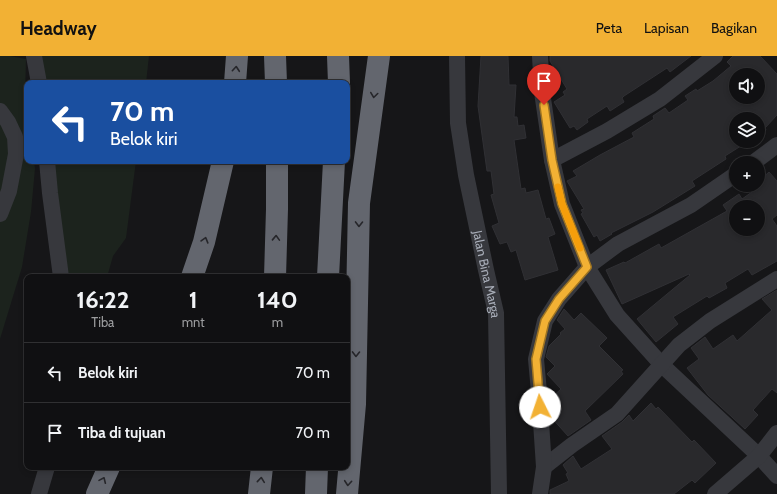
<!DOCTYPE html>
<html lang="id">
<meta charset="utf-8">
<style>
:root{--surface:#101012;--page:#1e1e20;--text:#f1f3f6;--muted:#9c9d9f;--line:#303032;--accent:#f2b134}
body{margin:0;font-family:Cabin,sans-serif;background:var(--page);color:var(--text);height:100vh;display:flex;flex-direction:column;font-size:15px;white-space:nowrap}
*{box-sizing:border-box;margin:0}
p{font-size:13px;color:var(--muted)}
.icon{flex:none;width:22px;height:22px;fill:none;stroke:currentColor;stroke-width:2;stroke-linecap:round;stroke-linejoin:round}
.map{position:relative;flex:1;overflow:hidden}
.side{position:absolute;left:24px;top:218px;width:326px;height:196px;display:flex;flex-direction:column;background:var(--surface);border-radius:8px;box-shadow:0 2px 6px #0003,0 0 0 1px var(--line)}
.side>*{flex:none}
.guide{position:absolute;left:24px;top:24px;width:326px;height:84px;border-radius:8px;box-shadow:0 2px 6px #0003,0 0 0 1px var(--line);background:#1a4fa0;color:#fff;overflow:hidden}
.fabs{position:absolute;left:729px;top:12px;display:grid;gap:8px}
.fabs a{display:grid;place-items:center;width:36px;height:36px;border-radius:50%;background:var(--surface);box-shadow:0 2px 6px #0003,0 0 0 1px var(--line);font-size:20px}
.pin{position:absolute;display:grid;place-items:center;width:34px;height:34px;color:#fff;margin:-41px -17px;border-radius:50% 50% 50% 0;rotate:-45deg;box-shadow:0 0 4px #0007}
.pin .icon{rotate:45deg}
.me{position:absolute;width:44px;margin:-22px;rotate:356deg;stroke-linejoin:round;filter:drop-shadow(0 0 3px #0008)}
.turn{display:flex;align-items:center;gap:14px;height:84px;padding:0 20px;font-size:18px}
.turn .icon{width:52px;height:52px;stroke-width:2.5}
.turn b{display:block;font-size:28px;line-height:34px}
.eta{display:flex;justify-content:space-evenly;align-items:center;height:68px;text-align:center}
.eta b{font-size:24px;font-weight:800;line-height:28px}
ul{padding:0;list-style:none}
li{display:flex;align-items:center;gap:12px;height:60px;padding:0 20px;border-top:1px solid var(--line)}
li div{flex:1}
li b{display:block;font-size:15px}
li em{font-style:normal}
header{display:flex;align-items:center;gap:24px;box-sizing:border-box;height:56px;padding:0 20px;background:var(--accent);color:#111}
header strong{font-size:19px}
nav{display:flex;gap:22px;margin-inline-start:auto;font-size:14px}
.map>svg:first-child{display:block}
.green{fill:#1c231d}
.building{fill:#29292c;stroke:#303034;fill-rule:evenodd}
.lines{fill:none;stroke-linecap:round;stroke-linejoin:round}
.minor{stroke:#37383d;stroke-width:16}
.highway{stroke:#63666e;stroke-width:22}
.oneway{stroke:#26262a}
.route-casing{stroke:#9d7322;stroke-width:10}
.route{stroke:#f2b134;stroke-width:7}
.slow{stroke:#f59e0b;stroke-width:7}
.labels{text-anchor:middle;stroke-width:4;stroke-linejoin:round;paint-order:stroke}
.street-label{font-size:13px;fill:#a8adb8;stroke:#111113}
</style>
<header>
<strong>Headway</strong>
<nav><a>Peta</a><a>Lapisan</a><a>Bagikan</a></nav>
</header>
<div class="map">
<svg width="777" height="438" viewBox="0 0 777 438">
<rect width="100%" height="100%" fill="#161618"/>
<!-- green -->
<g class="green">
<polygon points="0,0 10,0 26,3 25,40 27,53 27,105 34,105 35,112 31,156 22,211 0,283"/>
<polygon points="32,0 149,0 146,27 38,27"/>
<polygon points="47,105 136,105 126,182 113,200 107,221 62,221"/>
</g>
<!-- building -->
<g class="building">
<polygon points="481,0 508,0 509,29 516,29 514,61 517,61 518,70 524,69 526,82 514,84 521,133 525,132 526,137 538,134 546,163 549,162 555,178 548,181 558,214 525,224 516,194 511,196 507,186 500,188 492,170 499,167 491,139 494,138 491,115 487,115 478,50"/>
<polygon points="550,0 691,0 670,16 667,12 624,40 622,42 624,46 610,55 607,50 587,63 588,66 577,74 574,70 570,72 554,46 565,39 563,36 567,33 550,5"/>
<path d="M733,0H760L777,18V59L765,72L766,74L758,82V63H736V85H755L748,92L744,88L725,100L726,103L692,125L695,130L653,156L611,177L612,178L600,185L597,179L594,181L581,158L583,157L581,154L584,153L567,125L577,120L573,115L600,99L634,81L632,77L654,63L653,60L665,52L669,57L688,44L685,40L696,33L697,35L713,25L731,10L727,6ZM736,19H758V41H736Z"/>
<path d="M769,116L777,125V159L772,163L777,170V205L752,219L748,213L725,227L727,232L709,242L707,240L673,261L678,268L656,286L637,263L690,219L689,218L622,248L606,214L624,206L625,207L659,188L661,192L727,155L723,149L739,138L742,143L762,129L759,125ZM736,151H758V173H736Z"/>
<polygon points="777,234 777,337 772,333 753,354 758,359 745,373 708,339 687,312 699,303 691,292 705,281 713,293 733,279 737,285 772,254 762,243"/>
<polygon points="564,253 574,264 581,257 607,282 599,290 623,314 621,315 623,318 585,355 591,364 568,380 550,360 549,350 553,346 550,343 561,333 547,318 555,310 546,301 549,290 561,278 560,277 565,273 557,264"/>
<polygon points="651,347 656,353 658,351 692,386 694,384 716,407 695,427 692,424 674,438 550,438 550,434 569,425 566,418 568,417 563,409 573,400 581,413 612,393 602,380 622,366 629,359 633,365"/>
</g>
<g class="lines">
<!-- minor -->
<g class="minor">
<polyline points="34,0 39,27"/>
<path id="s1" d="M457,0L458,67L466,119L486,214L496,257L499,438"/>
<polyline points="540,0 542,36 552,104 562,148 587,211 617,259 662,309 759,400 777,420"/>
<polyline points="0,55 8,66 15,81 16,98 9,135 0,158"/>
<polyline points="552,104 607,75 660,43 715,0"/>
<polyline points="47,105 50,137 61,221"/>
<polyline points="753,107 777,89"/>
<polyline points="544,411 572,389 617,358 679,289 710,265 777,223"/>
<polyline points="39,438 47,411"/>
<polyline points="540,438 544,411 539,336 536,303 545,265 559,243 587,211 618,188 691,149 736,118"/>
<polyline points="715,438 759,400 777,377"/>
</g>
<!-- highway -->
<g class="highway">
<polyline points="275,0 276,27"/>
<polyline points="338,0 339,27"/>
<polyline points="235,27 237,0"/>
<polyline points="192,221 204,186 223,105"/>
<polyline points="275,221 277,153 277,105"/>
<polyline points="328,221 334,105"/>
<polyline points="97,438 109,411"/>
<polyline points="259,438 262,411"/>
<polyline points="316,438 317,411"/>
<polyline points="347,438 355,348 359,147 379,0"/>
</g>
</g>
<!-- one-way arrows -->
<defs><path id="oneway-chevron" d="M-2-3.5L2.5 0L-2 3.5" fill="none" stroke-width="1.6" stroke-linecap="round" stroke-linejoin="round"/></defs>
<g class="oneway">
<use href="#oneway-chevron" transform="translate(236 13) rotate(-85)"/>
<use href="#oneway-chevron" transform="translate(374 39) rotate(98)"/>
<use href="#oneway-chevron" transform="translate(359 168) rotate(91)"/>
<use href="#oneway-chevron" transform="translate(276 182) rotate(-88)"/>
<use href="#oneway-chevron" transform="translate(205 184) rotate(-74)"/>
<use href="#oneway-chevron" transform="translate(356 298) rotate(91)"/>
<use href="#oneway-chevron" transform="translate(103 424) rotate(-66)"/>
<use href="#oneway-chevron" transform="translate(261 424) rotate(-84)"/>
<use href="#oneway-chevron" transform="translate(348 427) rotate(95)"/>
</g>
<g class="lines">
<defs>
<polyline id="route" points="540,351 536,303 545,265 559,243 587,211 562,148 552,104 544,49"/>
</defs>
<!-- route casing -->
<use href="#route" class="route-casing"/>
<!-- route -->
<use href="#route" class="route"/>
<!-- slow -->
<polyline class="slow" points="558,131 562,148 580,192"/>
</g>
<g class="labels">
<!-- street labels -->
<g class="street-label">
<text dy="5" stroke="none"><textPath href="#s1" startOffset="221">Jalan Bina Marga</textPath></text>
</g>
</g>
</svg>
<div class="fabs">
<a><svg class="icon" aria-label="sound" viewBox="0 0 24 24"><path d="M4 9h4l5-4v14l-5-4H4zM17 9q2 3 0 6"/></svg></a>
<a><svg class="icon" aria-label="layers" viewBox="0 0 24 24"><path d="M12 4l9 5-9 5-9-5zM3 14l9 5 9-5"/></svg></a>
<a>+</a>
<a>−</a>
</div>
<div class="pin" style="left:544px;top:49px;background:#d93025"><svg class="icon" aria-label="arrive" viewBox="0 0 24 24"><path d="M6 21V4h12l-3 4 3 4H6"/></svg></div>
<svg class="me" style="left:540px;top:351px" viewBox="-20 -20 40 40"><circle r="19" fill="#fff"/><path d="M0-13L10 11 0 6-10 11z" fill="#f2b134"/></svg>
<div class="guide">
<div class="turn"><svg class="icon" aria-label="left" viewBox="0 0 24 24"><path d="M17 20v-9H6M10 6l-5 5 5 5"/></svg><div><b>70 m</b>Belok kiri</div></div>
</div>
<section class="side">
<div class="eta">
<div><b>16:22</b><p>Tiba</p></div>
<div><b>1</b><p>mnt</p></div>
<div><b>140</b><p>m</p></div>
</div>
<ul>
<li><svg class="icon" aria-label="left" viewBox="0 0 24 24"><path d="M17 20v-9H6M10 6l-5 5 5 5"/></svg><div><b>Belok kiri</b></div><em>70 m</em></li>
<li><svg class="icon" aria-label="arrive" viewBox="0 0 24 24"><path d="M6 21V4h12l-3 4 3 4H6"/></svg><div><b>Tiba di tujuan</b></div><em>70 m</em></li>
</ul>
</section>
</div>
